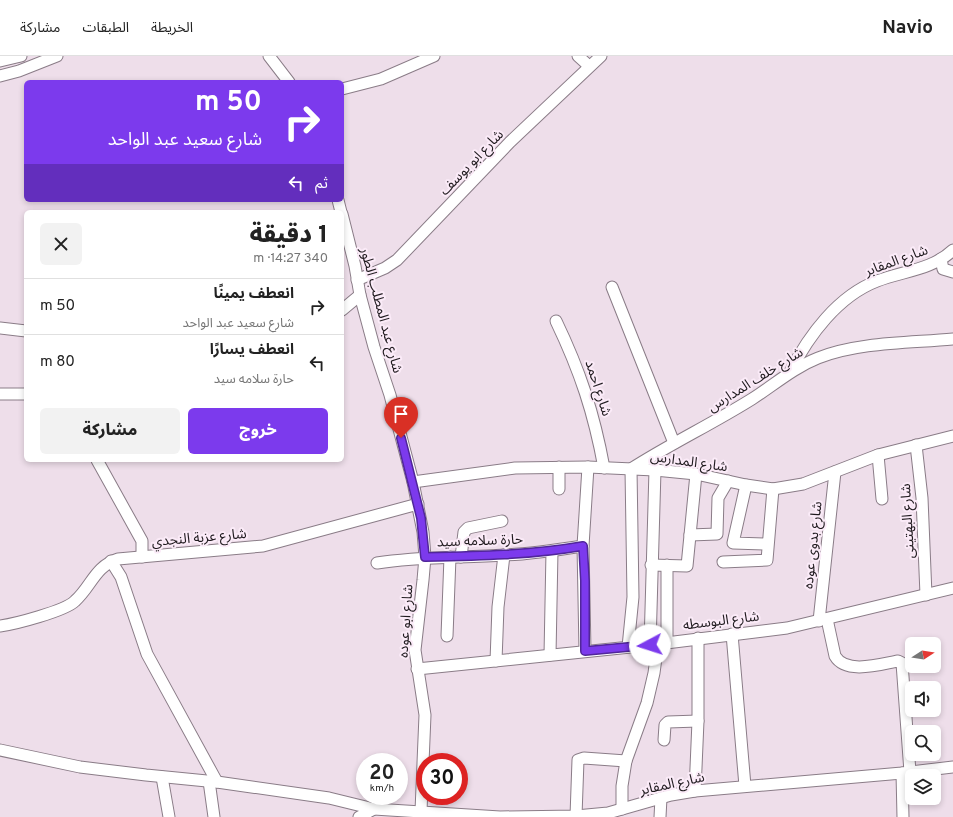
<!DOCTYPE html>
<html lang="ar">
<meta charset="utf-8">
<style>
:root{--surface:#fff;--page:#f2f2f2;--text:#222;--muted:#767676;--line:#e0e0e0;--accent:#7c3aed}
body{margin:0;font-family:Overpass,"Noto Sans Arabic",sans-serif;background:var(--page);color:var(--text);direction:rtl;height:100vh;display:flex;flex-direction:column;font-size:15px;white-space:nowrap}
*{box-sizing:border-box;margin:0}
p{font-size:13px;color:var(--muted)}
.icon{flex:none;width:22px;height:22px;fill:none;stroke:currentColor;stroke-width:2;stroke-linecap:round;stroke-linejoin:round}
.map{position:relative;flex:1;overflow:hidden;direction:ltr}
.side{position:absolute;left:24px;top:154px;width:320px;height:252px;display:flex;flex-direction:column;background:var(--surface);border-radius:6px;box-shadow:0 2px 6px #0003;direction:rtl}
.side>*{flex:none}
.hud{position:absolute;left:24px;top:24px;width:320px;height:122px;border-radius:6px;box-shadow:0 2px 6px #0003;direction:rtl;background:#7c3aed;color:#fff;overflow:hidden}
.needle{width:26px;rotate:78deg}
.buttons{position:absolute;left:905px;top:581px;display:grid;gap:8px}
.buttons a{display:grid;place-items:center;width:36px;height:36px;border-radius:6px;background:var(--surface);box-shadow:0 2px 6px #0003;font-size:20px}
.speed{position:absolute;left:356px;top:697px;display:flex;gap:8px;font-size:20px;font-weight:700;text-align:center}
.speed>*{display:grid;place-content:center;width:52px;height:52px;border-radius:50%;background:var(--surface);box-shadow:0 2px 6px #0003;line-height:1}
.speed small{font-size:10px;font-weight:400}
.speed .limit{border:6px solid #d22;background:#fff;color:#111}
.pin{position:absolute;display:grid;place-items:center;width:34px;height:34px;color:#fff;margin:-41px -17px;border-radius:50% 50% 50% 0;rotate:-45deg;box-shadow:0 0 4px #0007}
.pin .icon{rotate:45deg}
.me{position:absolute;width:44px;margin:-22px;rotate:265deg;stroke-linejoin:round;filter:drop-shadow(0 0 3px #0008)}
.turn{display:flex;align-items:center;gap:14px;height:84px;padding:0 16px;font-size:18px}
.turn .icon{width:52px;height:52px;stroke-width:2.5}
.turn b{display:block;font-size:28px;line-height:34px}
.then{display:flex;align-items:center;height:38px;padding:0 16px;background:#0003;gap:8px;font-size:15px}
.round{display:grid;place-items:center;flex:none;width:42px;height:42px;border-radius:6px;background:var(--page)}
.summary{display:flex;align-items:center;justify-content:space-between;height:68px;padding:0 16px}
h1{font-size:24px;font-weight:800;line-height:30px}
.button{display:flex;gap:8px;margin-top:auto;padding:8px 16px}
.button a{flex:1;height:46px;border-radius:6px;background:var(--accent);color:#fff;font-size:16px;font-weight:800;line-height:46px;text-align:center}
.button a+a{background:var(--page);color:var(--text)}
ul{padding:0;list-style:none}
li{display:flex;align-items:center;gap:12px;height:56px;padding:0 16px;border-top:1px solid var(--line)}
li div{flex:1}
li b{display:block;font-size:15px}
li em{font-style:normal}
header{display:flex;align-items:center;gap:24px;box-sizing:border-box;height:56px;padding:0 20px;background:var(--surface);border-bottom:1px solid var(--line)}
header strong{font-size:19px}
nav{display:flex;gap:22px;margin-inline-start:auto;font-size:14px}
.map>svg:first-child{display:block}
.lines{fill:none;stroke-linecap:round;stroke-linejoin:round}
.minor-casing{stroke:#8a7c87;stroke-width:13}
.minor{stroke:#fff;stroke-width:11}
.route-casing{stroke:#51269a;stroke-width:10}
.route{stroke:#7c3aed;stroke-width:7}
.labels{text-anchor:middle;stroke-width:4;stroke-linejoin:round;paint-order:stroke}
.street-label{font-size:14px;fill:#1f1a1e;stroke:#fbebf8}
</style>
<header>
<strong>Navio</strong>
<nav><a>الخريطة</a><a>الطبقات</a><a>مشاركة</a></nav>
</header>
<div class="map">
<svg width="953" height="761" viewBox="0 0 953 761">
<rect width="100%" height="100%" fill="#eedeea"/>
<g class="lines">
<defs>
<g id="minor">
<polyline points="269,0 289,26"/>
<polyline points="578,0 589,10"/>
<polyline points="0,5 21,0"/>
<polyline points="0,20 19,15 57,0"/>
<polyline points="342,33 381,23 434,0"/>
<polyline points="338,144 341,156"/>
<polyline points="342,158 355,210 360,239 374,291 390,339 413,426 423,476 425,501 423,524 415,594 425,659 421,755"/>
<polyline points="941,203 943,213 953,216"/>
<polyline points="357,224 385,212 397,204 510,86 601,0"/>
<polyline points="612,231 674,387"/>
<polyline points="342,254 360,239"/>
<path d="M556,265C580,315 594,357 604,412"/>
<polyline points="0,272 26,275"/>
<path d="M790,316C809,279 838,240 877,225C903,215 932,214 953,194"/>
<polyline points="0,338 26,338"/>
<polyline points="916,389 922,442 926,539"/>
<polyline points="878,399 882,443"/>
<polyline points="97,404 142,485 142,501"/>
<polyline points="559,411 559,433"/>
<polyline points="413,426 515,412 588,411 655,414 696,418 746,429 773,433 803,428 878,399 953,380"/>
<polyline points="746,429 733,487 767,488"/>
<polyline points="690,479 717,478 718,442 728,425"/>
<polyline points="461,501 464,476 468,472 502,465"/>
<polyline points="111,505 121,521 147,598 217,726"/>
<polyline points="723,506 767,504 773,433"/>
<path d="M377,507C419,500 462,502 505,499C531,498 557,494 583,490"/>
<polyline points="651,509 687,510 696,418"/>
<polyline points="667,509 667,586"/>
<path d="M827,563L835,600C846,619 881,608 898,605L902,607L910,716"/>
<polyline points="819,565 835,416"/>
<path d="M0,570C15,568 65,555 75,545C91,531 95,510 118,503L263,490L418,448"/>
<polyline points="732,578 745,730"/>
<polyline points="447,580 450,501"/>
<polyline points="650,589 655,414"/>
<path d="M628,591L633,541L631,413C670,388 712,368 752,343C774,329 793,312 818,302C858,286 910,287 953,283"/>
<polyline points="585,595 583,490 588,411"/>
<polyline points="550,599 552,495"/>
<polyline points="496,605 498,551 504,499"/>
<polyline points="417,613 650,589 787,572 953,532"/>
<polyline points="664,684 665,669 668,666 698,665"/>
<polyline points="0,694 80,711 146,719 217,726 329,742 374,753 500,761 576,760 608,757 671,739 695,735 902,717 953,711"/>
<polyline points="902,717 903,761"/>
<polyline points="162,721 169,761"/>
<polyline points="209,725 214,761"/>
<polyline points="695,735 698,665 698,582"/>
<polyline points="622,753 622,730 626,705 647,647 654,617 658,587"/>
<polyline points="576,760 578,704 584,702 626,705"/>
<polyline points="359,761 374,753"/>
<polyline points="660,761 661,742"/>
</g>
</defs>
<!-- minor casing -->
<use href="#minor" class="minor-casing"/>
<!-- minor -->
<use href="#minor" class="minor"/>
</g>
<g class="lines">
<defs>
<path id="route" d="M401,382L421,462L425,501C478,500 531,499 583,490L585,525V595L650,589"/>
</defs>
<!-- route casing -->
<use href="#route" class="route-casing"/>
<!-- route -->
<use href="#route" class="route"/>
</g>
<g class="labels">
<!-- street labels -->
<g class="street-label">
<text transform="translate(471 106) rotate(-46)" y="5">شارع ابو يوسف</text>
<text transform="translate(896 204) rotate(-20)" y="5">شارع المقابر</text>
<text transform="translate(382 254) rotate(75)" y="5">شارع عبد المطلب الطور</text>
<text transform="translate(755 323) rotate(-32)" y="5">شارع خلف المدارس</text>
<text transform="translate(599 332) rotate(72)" y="5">شارع احمد</text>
<text transform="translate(689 405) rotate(8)" y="5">شارع المدارس</text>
<text transform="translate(907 465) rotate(-93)" y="5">شارع البهتينى</text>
<text transform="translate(199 481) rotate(-5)" y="5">شارع عزبة النجدي</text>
<text transform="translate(480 484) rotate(-2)" y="5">حارة سلامه سيد</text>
<text transform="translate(812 489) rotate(-84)" y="5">شارع بدوى عوده</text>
<text transform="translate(721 564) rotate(-7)" y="5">شارع البوسطه</text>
<text transform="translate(405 565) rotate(-86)" y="5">شارع ابو عوده</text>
<text transform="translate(672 727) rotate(-12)" y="5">شارع المقابر</text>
</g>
</g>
</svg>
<div class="buttons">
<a><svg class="needle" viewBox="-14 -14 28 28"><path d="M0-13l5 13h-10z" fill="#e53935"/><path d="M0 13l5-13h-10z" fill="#767676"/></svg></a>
<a><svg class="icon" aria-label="sound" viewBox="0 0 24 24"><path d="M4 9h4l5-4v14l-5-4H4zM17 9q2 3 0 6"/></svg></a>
<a><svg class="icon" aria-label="search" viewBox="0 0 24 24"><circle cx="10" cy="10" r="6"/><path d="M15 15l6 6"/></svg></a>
<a><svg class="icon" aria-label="layers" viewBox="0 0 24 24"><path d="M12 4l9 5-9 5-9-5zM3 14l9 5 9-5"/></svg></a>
</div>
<div class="speed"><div>20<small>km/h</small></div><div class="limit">30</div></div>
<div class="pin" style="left:401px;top:382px;background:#d93025"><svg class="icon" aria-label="arrive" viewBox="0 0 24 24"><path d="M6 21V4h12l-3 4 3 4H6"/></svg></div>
<svg class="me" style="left:650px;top:589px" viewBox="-20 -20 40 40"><circle r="19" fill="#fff"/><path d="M0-13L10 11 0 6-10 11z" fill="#7c3aed"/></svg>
<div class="hud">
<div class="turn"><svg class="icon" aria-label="right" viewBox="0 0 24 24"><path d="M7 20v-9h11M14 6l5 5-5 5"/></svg><div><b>50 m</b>شارع سعيد عبد الواحد</div></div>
<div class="then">ثم<svg class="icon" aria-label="left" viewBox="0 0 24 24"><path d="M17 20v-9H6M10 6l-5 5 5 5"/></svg></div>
</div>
<section class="side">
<div class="summary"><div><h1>1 دقيقة</h1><p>340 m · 14:27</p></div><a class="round"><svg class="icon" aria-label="close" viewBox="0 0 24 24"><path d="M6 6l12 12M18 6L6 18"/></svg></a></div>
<ul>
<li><svg class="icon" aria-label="right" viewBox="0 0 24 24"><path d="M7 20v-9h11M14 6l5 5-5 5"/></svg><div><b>انعطف يمينًا</b><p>شارع سعيد عبد الواحد</p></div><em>50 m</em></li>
<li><svg class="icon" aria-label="left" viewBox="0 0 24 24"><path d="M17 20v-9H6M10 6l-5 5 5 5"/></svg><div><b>انعطف يسارًا</b><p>حارة سلامه سيد</p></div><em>80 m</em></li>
</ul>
<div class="button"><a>خروج</a><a>مشاركة</a></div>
</section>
</div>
